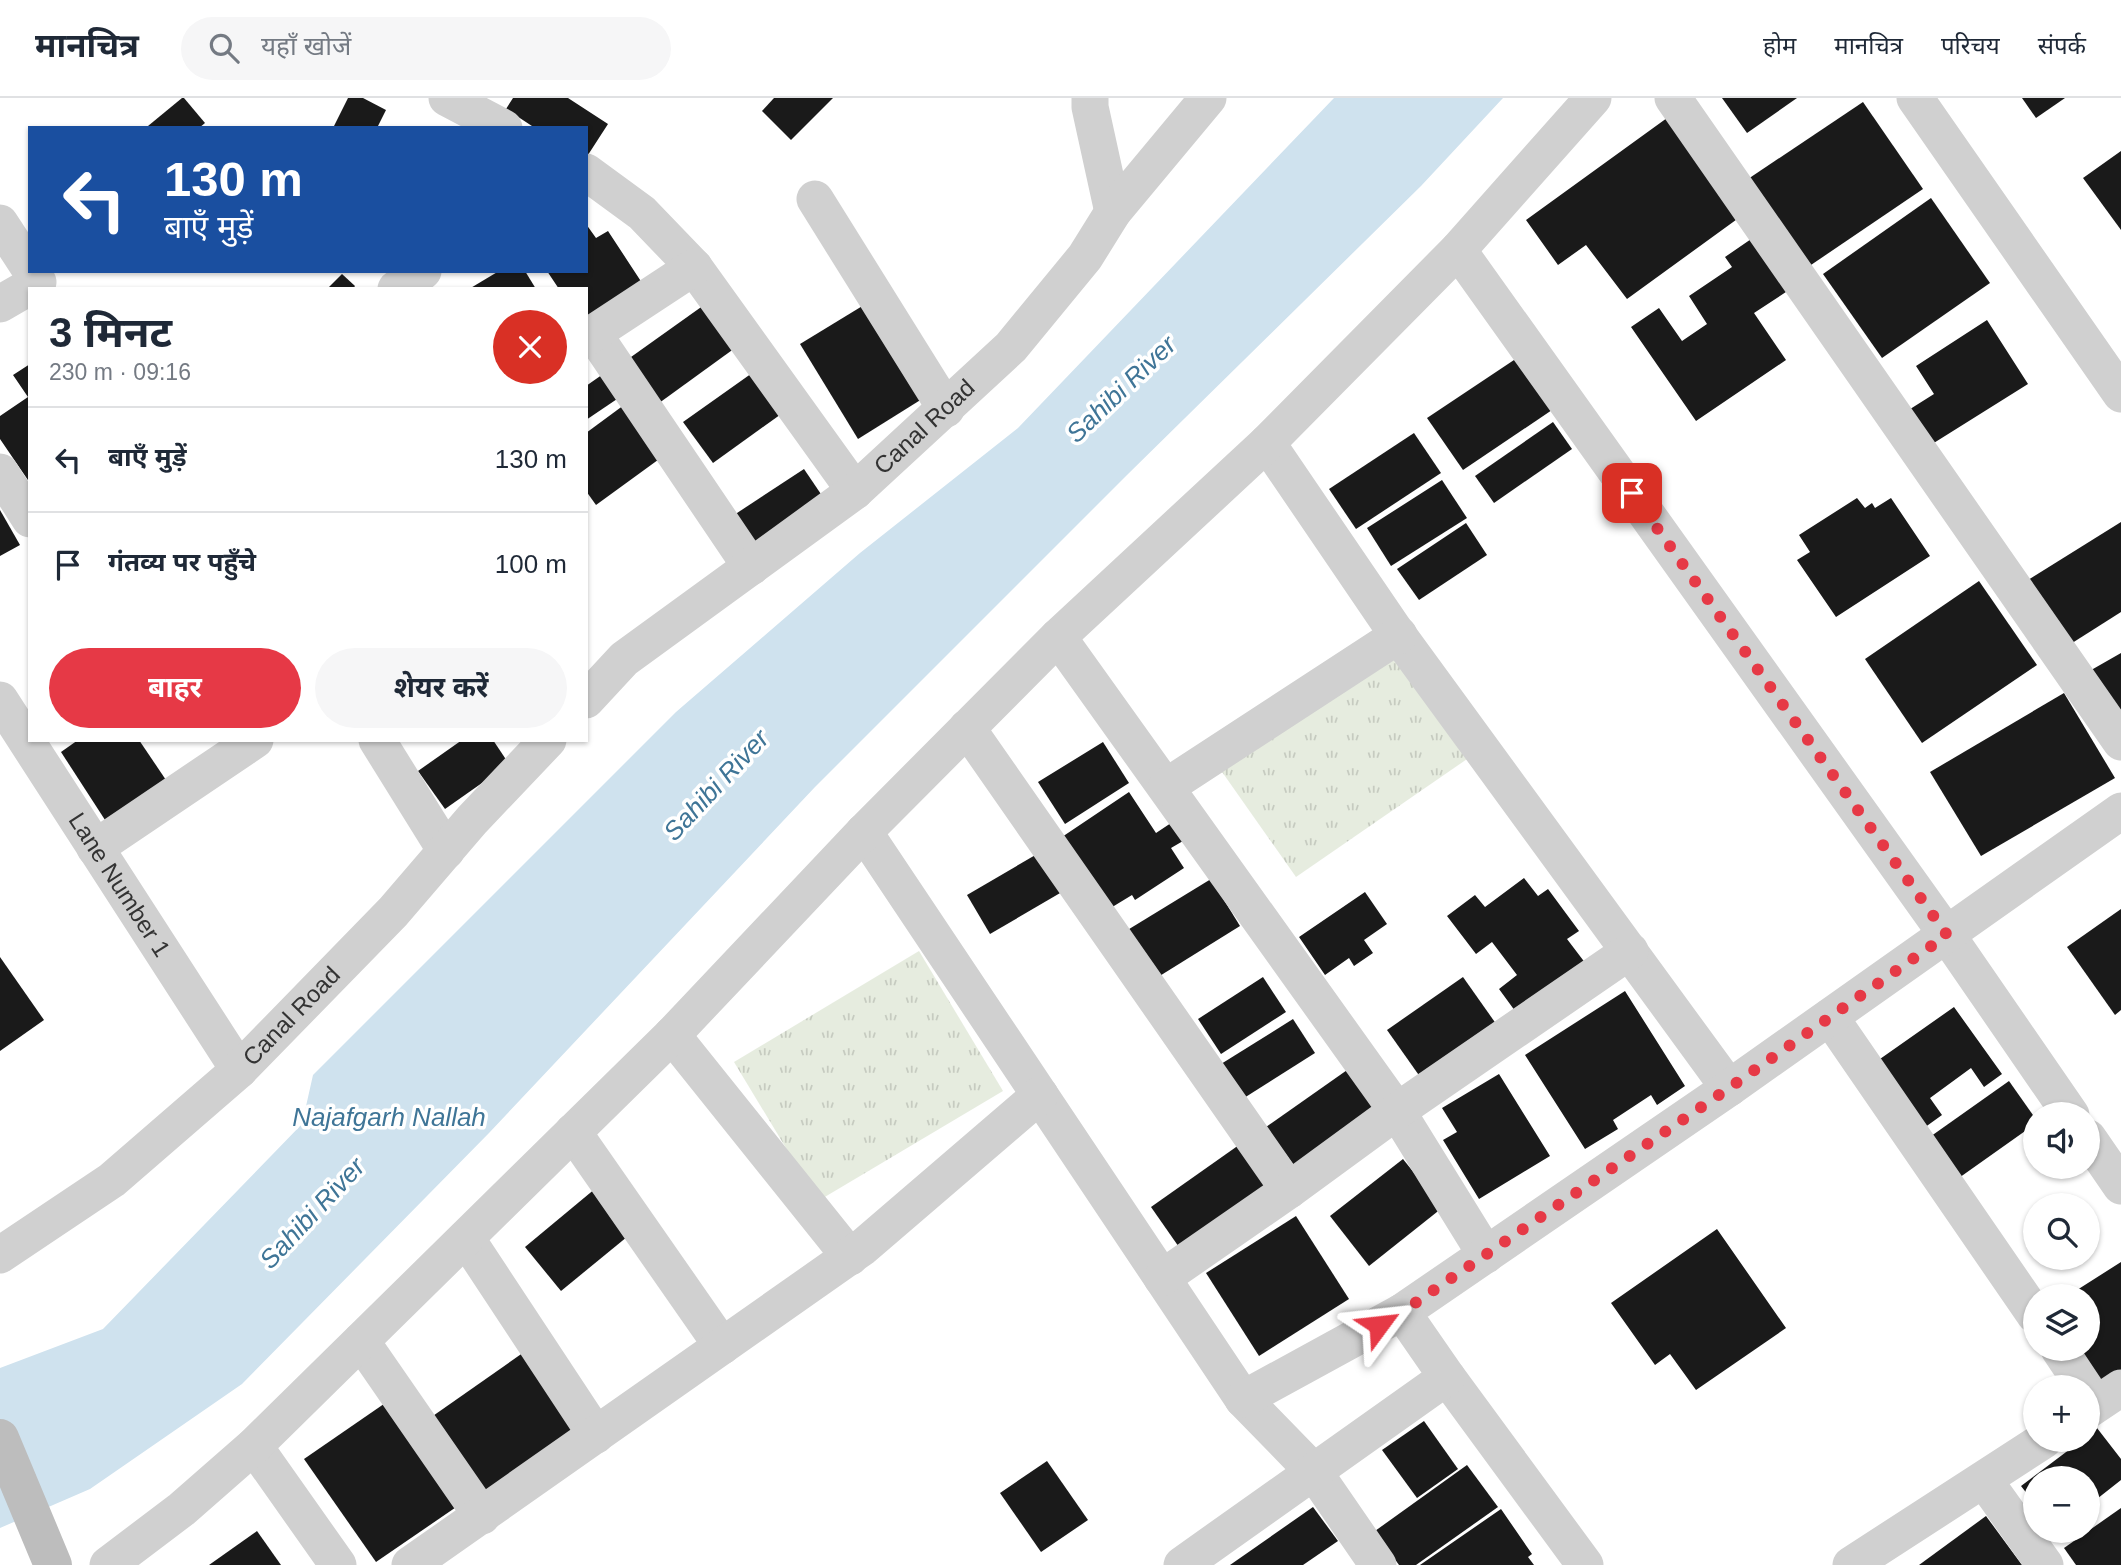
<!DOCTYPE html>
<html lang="hi">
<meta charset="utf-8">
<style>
:root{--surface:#fff;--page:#f6f6f7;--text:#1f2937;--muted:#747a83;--line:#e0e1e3;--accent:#e63946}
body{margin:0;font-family:Arial,"Noto Sans Devanagari",sans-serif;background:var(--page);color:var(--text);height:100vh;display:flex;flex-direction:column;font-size:26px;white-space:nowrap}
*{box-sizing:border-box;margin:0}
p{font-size:23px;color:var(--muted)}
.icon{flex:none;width:38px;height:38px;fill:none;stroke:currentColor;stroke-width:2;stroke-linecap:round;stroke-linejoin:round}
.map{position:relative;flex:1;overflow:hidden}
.details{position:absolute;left:28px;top:189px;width:560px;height:455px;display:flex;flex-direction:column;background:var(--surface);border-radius:0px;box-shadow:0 2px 5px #0004}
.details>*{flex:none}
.hud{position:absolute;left:28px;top:28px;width:560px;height:147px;border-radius:0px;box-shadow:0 2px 5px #0004;background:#1a4fa0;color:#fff;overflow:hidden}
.buttons{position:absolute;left:2023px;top:1004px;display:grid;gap:14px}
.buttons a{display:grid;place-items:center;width:77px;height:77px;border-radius:50%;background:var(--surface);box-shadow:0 2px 5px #0004;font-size:35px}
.pin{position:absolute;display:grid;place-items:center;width:60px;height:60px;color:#fff;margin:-30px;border-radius:14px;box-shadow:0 4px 10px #0006}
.me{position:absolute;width:77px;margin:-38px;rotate:60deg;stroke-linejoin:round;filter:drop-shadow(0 0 5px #0008)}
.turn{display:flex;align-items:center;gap:24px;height:147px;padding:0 21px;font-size:32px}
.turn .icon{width:91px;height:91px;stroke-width:2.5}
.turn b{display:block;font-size:49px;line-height:60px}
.round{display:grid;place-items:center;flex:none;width:74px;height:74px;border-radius:37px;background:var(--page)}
.headline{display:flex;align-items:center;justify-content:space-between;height:119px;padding:0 21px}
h1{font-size:42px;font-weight:700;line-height:52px}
.button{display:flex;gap:14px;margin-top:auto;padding:14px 21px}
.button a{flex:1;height:80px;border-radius:42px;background:var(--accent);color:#fff;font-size:28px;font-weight:700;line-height:80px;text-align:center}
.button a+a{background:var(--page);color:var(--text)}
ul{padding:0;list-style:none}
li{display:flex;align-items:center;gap:21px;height:105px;padding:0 21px;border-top:2px solid var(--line)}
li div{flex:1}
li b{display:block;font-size:26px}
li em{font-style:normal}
header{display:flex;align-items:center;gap:42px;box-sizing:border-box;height:98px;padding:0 35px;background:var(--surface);border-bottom:2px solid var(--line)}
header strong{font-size:33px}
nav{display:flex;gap:38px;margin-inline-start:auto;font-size:24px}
.search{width:490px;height:63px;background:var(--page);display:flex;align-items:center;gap:18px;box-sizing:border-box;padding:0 24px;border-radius:38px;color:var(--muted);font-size:26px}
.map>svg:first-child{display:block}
.park{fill:url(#park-tufts)}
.water{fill:#cfe2ee}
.building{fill:#1a1a1a}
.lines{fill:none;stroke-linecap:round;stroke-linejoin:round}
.minor{stroke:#d0d0d0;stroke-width:37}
.secondary{stroke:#bdbdbd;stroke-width:38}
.route{stroke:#e63946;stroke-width:12;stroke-dasharray:0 21.6}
.labels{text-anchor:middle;stroke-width:7;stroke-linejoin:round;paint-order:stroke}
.street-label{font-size:24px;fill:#333;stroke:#fff}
.water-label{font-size:26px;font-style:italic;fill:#3f7597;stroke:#fff}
</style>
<header>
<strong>मानचित्र</strong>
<div class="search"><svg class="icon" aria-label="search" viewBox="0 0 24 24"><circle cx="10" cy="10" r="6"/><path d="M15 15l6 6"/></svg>यहाँ खोजें</div>
<nav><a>होम</a><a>मानचित्र</a><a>परिचय</a><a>संपर्क</a></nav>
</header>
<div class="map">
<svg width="2121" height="1467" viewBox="0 0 2121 1467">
<defs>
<pattern id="park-tufts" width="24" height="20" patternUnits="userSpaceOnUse" patternTransform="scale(1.75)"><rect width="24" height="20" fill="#e6ecdf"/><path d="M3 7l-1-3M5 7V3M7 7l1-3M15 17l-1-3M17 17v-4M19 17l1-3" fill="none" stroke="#c6cbc0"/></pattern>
</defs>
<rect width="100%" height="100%" fill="#fff"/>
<!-- park -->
<g class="park">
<polygon points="1394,551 1470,659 1296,779 1220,671"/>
<polygon points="919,853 1003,993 818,1103 734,964"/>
</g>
<!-- water -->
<polygon class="water" points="1334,0 1503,0 1421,88 1127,377 815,689 489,1035 242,1286 90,1391 0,1430 0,1270 103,1231 302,1026 313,977 676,614 860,455 1018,330"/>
<!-- building -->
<g class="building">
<polygon points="182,0 184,0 205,25 199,30 149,30 148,28"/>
<polygon points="348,0 363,0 386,12 377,30 333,30"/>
<polygon points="513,0 568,0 608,26 586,60 586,30 535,30 506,11"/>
<polygon points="774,0 833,0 791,42 762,13"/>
<polygon points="1722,0 1797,0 1747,35"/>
<polygon points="2022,0 2065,0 2036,20"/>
<polygon points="1863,4 1923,91 1808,169 1748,81"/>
<polygon points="1667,20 1740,119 1627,201 1586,147 1558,167 1526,122"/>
<polygon points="2121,53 2121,132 2083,80"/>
<polygon points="1931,100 1990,185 1882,260 1823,176"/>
<polygon points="586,126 596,140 608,133 646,191 586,230 586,191 559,191 547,173 586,173"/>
<polygon points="1757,137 1792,190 1754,215 1786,262 1696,323 1631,229 1659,210 1682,243 1707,226 1689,198 1732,169 1725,159"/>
<polygon points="499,173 525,173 536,191 469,191"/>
<polygon points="342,176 355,188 353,191 327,191"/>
<polygon points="704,207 735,250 655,308 624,264"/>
<polygon points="864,207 922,301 858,341 800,246"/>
<polygon points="1987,222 2028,286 1929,348 1907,313 1934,296 1916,268"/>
<polygon points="1517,260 1552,312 1463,372 1427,320"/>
<polygon points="30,266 30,385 0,341 0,318 28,299 13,277"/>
<polygon points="755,273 784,314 713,365 683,324"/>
<polygon points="606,274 623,297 586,322 586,288"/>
<polygon points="624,307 662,359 596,407 586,393 586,335"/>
<polygon points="1553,324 1572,351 1494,405 1475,378"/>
<polygon points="1414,335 1441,375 1356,431 1329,391"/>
<polygon points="804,371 827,405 756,451 734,417"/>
<polygon points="1442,382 1467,420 1391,468 1367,430"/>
<polygon points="1857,400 1865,410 1872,405 1875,410 1891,400 1930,458 1836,519 1797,462 1810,454 1799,437"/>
<polygon points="0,412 20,447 0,458"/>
<polygon points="2121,424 2121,514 2069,547 2028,482"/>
<polygon points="1466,425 1487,457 1419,502 1397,471"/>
<polygon points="1979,483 2037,567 1922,645 1865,561"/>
<polygon points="2121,555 2121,635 2086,575"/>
<polygon points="2064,595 2115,680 1981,758 1930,674"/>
<polygon points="78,642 139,642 168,685 107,725 61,654"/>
<polygon points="462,642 493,642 509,666 445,711 418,673"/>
<polygon points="1103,644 1129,685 1065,726 1038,684"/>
<polygon points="1129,694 1156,735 1171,725 1183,743 1171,750 1184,770 1135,802 1132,797 1109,811 1056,743"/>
<polygon points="1044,752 1067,791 990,836 967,797"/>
<polygon points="1524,780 1538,798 1548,791 1579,833 1567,841 1586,866 1518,917 1499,891 1517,877 1492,844 1476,856 1447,818 1475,797 1485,809"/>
<polygon points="1211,781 1240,828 1150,884 1121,836"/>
<polygon points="1365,794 1387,826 1364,842 1373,855 1354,868 1349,860 1325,877 1299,839"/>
<polygon points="2121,811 2121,912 2115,917 2067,849"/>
<polygon points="0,859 44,922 0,953"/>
<polygon points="1263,879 1286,914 1221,956 1198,921"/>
<polygon points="1463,879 1499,930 1423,983 1387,932"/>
<polygon points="1625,893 1685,988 1657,1007 1651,997 1613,1022 1618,1031 1585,1051 1525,957"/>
<polygon points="1954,909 2002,976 1984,989 1971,970 1930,1000 1942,1017 1917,1035 1870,968"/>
<polygon points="1293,921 1315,955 1244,1000 1221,966"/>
<polygon points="1350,970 1381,1014 1298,1073 1266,1029"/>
<polygon points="1499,976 1550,1058 1479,1101 1443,1042 1457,1034 1442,1010"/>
<polygon points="2009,983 2035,1020 2035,1026 1956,1082 1927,1041"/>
<polygon points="1246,1042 1277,1085 1181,1152 1151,1109"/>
<polygon points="1403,1061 1442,1110 1369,1168 1330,1118"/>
<polygon points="596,1090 633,1134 561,1193 525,1149"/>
<polygon points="1296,1118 1349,1201 1259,1258 1206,1175"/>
<polygon points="1717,1131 1786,1230 1696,1292 1670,1256 1655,1267 1611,1205"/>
<polygon points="2121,1164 2121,1276 2101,1288 2078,1251 2088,1251 2088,1199 2066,1199"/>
<polygon points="527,1252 584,1334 488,1402 430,1320"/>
<polygon points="394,1299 465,1403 376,1464 304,1361"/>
<polygon points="1424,1323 1458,1371 1417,1400 1382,1352"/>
<polygon points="2097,1330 2121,1361 2121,1382 2088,1408 2088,1381 2035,1381 2035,1406 2021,1388 2082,1342 2088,1342 2088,1338"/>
<polygon points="1047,1363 1088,1422 1041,1454 1000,1395"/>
<polygon points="1467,1367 1498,1409 1416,1467 1399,1467 1375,1433"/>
<polygon points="1313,1409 1338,1443 1303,1467 1230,1467"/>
<polygon points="2121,1410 2121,1467 2076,1467 2064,1450"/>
<polygon points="1501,1411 1532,1456 1528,1459 1534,1467 1420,1467"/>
<polygon points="1986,1418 2022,1467 1919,1467"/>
<polygon points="257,1433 281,1467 209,1467"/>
</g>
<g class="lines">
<!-- minor -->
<g class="minor">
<polyline points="447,0 504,30"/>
<polyline points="1090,0 1090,9 1113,114"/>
<polyline points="1673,0 2121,644"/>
<polyline points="1915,0 2121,296"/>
<polyline points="586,74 642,115 694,169 855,393"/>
<polyline points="815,101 946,311"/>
<polyline points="0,125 30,171"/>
<polyline points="1458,152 1947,837 2071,1017"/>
<polyline points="396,191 423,173"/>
<polyline points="0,206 38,184"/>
<polyline points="593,235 751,469"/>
<polyline points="586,240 694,169"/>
<polyline points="1267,345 1393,530 1729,990"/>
<polyline points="0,374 30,421"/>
<polyline points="1058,539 1397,1013 1486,1157"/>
<path id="s1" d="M0,602L239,972"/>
<path id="s2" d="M586,602L624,561L855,393L1011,249L1085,159L1113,114L1208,0"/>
<polyline points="967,630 1289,1092"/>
<polyline points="377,642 446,753"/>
<polyline points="1166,689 1399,537"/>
<polyline points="864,734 1243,1301 1314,1374 1378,1467"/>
<polyline points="95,750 255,642"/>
<polyline points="1830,919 2035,1217"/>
<polyline points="672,937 850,1159"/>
<polyline points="573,1034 722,1248"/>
<polyline points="2088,1040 2121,1088"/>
<polyline points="466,1140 596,1337"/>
<path id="s3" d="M0,1157L112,1082L239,972L393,814L472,722L548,642"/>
<polyline points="1162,1180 1289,1092 1397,1013 1630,853"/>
<polyline points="361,1243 482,1418"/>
<polyline points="2059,1251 2085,1290"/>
<polyline points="1447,1279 1585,1467"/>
<polyline points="1243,1301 1402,1214"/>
<polyline points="2088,1312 2121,1290"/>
<polyline points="254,1348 338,1467"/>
<polyline points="1984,1382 2045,1467"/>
<polyline points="108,1467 182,1411 254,1348 672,937 864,734 1058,539 1267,345 1458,152 1593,0"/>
<polyline points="410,1467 863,1149 1040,997"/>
<polyline points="1182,1467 1447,1279 1402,1214 1729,990 2121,713"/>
<polyline points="1851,1467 2044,1342"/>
</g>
<!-- secondary -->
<polyline class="secondary" points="0,1340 53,1467"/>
</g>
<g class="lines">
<!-- route -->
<polyline class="route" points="1379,1227 1402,1214 1729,990 1947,837 1632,395"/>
</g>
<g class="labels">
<!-- street labels -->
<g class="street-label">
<text dy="8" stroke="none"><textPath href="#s2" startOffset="436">Canal Road</textPath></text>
<text dy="8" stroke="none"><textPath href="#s1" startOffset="220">Lane Number 1</textPath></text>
<text dy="8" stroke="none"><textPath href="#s3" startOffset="378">Canal Road</textPath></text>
</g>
<!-- water labels -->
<g class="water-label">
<text transform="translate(1121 291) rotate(-44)" y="9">Sahibi River</text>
<text transform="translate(716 687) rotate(-47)" y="9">Sahibi River</text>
<text x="389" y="1028">Najafgarh Nallah</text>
<text transform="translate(312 1115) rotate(-47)" y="9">Sahibi River</text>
</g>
</g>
</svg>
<div class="buttons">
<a><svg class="icon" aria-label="sound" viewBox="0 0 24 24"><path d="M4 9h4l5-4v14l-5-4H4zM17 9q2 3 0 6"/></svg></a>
<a><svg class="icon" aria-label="search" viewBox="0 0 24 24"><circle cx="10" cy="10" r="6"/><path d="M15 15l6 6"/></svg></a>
<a><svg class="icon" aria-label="layers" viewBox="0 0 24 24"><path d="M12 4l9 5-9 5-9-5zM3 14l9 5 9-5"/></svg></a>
<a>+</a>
<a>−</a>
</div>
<div class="pin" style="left:1632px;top:395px;background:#d93025"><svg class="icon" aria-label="arrive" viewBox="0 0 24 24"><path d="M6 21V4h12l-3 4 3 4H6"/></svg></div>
<svg class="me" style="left:1379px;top:1227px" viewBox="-20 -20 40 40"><path d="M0-17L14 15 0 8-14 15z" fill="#e63946" stroke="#fff" stroke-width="4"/></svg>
<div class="hud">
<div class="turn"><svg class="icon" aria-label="left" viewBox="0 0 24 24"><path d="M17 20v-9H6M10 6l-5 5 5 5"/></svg><div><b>130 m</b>बाएँ मुड़ें</div></div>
</div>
<section class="details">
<div class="headline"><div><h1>3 मिनट</h1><p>230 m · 09:16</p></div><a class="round" style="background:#d93025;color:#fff"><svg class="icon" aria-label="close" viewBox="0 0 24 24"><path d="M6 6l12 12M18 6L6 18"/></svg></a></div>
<ul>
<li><svg class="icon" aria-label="left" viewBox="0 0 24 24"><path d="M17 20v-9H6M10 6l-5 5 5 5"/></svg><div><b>बाएँ मुड़ें</b></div><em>130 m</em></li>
<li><svg class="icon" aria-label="arrive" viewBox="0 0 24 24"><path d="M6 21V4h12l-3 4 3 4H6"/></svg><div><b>गंतव्य पर पहुँचे</b></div><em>100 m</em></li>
</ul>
<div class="button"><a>बाहर</a><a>शेयर करें</a></div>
</section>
</div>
